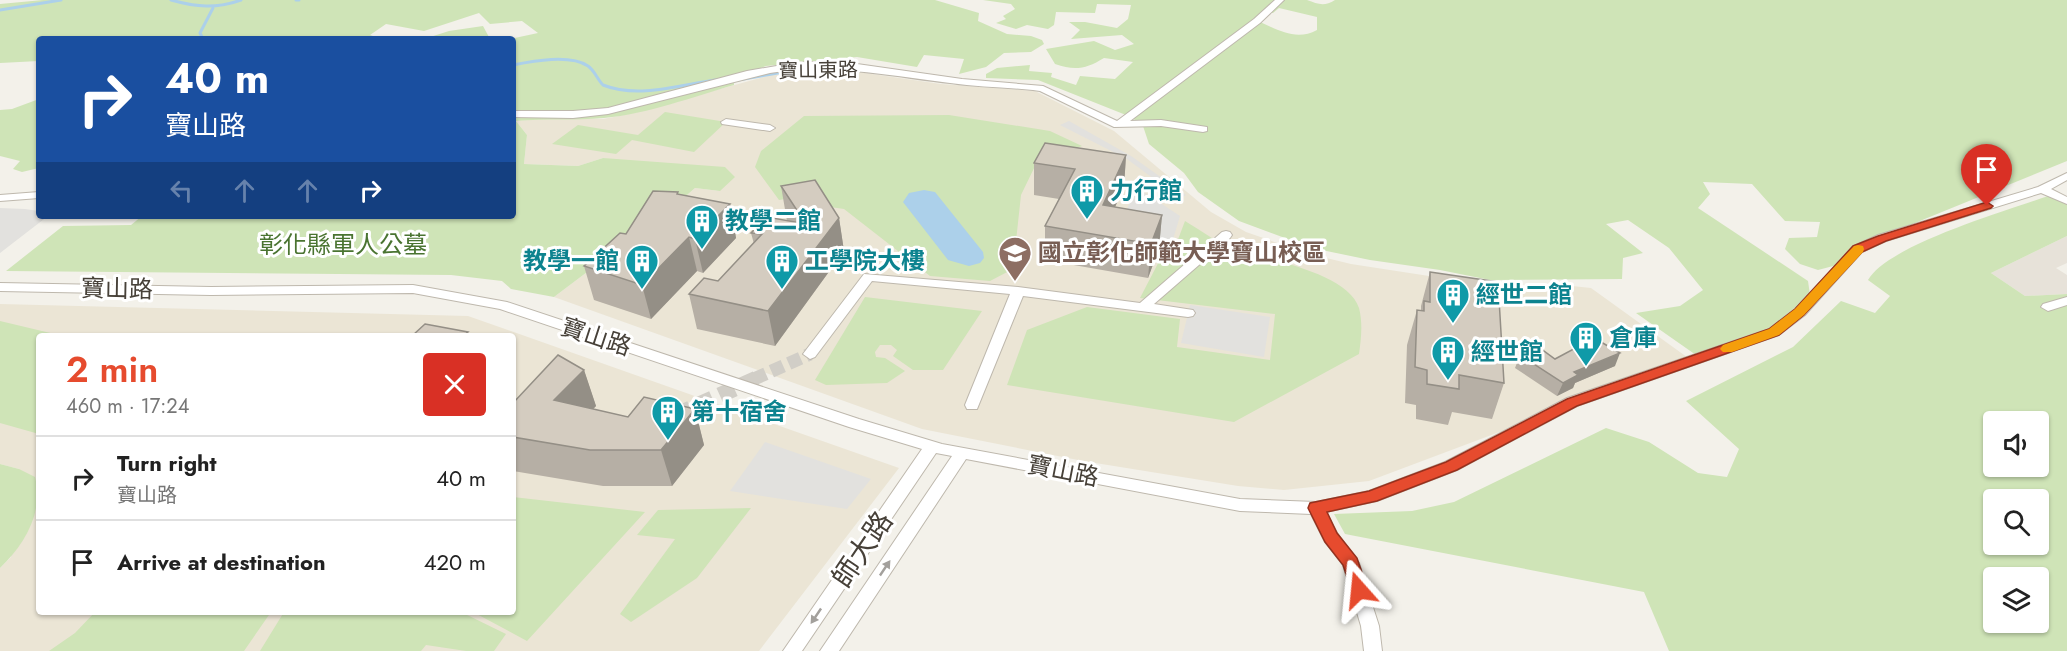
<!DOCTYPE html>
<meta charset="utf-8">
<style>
:root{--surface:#fff;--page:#f6f6f6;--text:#222;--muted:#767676;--line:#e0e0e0;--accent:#e64b2e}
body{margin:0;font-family:Jost,"Noto Sans TC",sans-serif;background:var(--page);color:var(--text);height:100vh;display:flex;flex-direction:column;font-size:22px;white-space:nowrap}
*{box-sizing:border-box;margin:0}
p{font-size:20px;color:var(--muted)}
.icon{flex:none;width:33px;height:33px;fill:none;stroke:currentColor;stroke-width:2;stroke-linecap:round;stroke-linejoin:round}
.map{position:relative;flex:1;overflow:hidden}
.side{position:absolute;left:36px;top:333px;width:480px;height:282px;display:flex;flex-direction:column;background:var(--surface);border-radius:6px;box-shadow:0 2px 4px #0004}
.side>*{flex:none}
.banner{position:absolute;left:36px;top:36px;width:480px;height:183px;border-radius:6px;box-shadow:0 2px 4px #0004;background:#1a4fa0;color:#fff;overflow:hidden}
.controls{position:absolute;left:1983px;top:411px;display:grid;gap:12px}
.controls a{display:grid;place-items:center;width:66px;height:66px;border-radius:6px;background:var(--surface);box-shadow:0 2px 4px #0004;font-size:30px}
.pin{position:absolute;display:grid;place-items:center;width:51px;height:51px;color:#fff;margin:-62px -26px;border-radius:50% 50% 50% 0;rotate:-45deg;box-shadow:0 0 6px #0007}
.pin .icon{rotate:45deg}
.me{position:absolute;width:66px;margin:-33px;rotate:342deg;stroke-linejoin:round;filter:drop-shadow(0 0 4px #0008)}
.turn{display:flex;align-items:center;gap:21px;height:126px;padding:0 30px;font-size:27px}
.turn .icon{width:78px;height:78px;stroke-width:2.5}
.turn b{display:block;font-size:42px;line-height:51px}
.lanes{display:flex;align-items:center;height:57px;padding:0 30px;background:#0003;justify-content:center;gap:30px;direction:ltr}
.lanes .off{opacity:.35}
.round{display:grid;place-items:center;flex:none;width:63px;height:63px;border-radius:6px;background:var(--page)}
.overview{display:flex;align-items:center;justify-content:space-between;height:102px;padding:0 30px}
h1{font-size:36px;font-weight:600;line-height:45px;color:var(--accent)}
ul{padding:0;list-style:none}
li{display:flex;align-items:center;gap:18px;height:84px;padding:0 30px;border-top:2px solid var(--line)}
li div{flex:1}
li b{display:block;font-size:22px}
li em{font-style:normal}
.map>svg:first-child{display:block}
.residential{fill:#e7e2d9}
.education{fill:#ebe5d5;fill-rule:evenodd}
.green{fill:#cfe4b7;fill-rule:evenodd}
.parking{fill:#e2e1de}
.water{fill:#acd0ea}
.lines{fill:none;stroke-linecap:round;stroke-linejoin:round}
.stream{stroke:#acd0ea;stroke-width:3}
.street-tunnel-far1{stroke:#d1cec7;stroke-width:13;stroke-dasharray:13 6;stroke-linecap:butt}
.street-tunnel{stroke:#d1cec7;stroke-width:16;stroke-dasharray:16 8;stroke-linecap:butt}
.street-casing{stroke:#beb8ad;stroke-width:2}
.street{fill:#fff;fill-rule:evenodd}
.wall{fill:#b6afa5}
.shaded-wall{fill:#948f86}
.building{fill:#d4ccc0;stroke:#948f86;stroke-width:1.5}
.oneway{fill:#a3a09c}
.route{fill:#e64b2e;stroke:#96311e;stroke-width:1.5}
.slow{fill:#f59e0b}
.labels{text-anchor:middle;stroke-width:6;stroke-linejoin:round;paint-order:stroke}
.far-street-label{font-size:20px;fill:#474139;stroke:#fff}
.culture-label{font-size:24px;font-weight:bold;fill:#0d838f;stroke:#fff;text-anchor:start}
.park-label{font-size:24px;fill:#4a7431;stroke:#fff}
.education-label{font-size:24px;font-weight:bold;fill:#785e54;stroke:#fff;text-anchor:start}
.street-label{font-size:24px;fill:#474139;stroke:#fff}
.near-street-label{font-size:28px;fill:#474139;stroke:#fff}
</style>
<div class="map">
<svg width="2067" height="651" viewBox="0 0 2067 651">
<rect width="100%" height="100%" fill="#f3f1ea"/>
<!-- residential -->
<polygon class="residential" points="2067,236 2067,263 2056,268 2067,275 2067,294 2025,296 1991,273"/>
<!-- education -->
<g class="education">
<polygon points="820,70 844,70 941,84 1035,91 1114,131 1211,212 1246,232 1306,253 1351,264 1442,278 1472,287 1572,286 1591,288 1691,360 1369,481 1284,490 1238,486 1083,461 922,429 554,297 672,208 695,188 720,191 603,158 578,166 524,164 527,135 516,121 540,119 603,119 624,115 771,75"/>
<path d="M0,304L468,316L899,468L759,651H0V568L11,557L19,469L0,464ZM39,336H513V612H39Z"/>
</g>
<!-- green -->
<g class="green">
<path d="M43,0H935L979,13L978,21L1007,34L1031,36L1042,40L1044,44L1031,52L1004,53L986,67L959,74L964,59L924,55L917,67L857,57L766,66L734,77V85C692,97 648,114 604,118C575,121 546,118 516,121L527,135L524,164L578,166L603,158L725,167L735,177L720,191L695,188L672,208L554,297L511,289L502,281L451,275L6,271L63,226L131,225L142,216H513V39H510L538,33L522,21L490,24L479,13L424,31L386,24L370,35L382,39H39V61L0,63V4Z"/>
<path d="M983,0H1307C1318,4 1324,7 1335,0H2067V161L1883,236L1837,265L1818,270L1800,264L1785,249L1789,238L1817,237L1820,222L1785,221L1752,184L1703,182L1710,194L1698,208L1808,281L1810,295L1771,328L1696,355L1636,313L1680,306L1703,290L1669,248L1628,220L1606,224L1643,253L1623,258L1622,279L1490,280L1440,270L1370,260L1312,248L1239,221L1198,192L1184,173L1149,144L1143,126L1131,117L1038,80L986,78V74L997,68L1030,65L1029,71L1052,73L1051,77L1076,85L1080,76L1115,79L1133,62L1104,58C1086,69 1075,71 1055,64L1046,49L1094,41L1115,50L1134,44L1122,35L1071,39L1080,30L1069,22H1085L1117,28L1128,19L1131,5L1097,4L1095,13L1056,12L1054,25L1048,29L1027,25L1016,29L996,23L1006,19L1003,16L1015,9L1011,4ZM1279,8L1317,17V30C1297,41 1280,31 1260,22L1262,12L1273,13Z"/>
<polygon points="483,26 490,39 424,39 449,31"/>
<polygon points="39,99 39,168 22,172 13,169 20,161 0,156 0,110 12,109"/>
<polygon points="665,112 726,122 694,152 632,140 616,154 552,144 578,125 638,135"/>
<polygon points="949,115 1050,131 1082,146 1037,162 1021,195 1013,269 990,281 930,276 844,209 817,205 804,196 779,200 755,167 761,151 804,116"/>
<path d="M2048,196L2067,204V236L1991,273L2025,296L2067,294V651H1669L1644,592L1345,534L1334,514L1412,511L1454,502L1606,428L1649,442L1698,473L1727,477L1739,449L1686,401L1793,347L1841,301L1875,313L1890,296L1868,280C1888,245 2006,211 2048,196ZM1994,422H2038V466H1994ZM1994,500H2038V544H1994ZM1994,578H2038V622H1994Z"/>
<path d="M1185,221C1202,231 1220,245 1238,250C1269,260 1348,273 1359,308C1363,323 1361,340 1359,354L1234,422L1007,385L1027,330L1087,307L1180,319L1177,347L1270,360L1275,314L1140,298L1166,248L1174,250Z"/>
<polygon points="865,297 982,311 943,370 913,370 893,356 897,350 891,345 880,345 875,352 876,357 885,358 905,371 887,383 826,385 815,380"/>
<polygon points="0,321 63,336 39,336 39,434 0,423"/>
<path d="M0,464L19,469L35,477C44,512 25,544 0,568Z"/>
<polygon points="513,497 645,512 527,641 473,612 513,612"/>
<polygon points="751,508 697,578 631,622 620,614 675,539 637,535 658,510"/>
<polygon points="95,612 271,612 244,651 49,651 75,633"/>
<polygon points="284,612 461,612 506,634 494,651 466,651 426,645 421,651 260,651"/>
</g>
<!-- parking -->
<g class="parking">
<polygon points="1069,121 1131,156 1186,195 1180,198 1127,159 1060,125"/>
<polygon points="1136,187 1180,216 1171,246 1116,237"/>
<polygon points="0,208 25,209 39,211 39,216 48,216 0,253"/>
<polygon points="1190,305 1270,317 1264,357 1181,343"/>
<polygon points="765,442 871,479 847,509 730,491"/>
</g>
<!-- water -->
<polygon class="water" points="924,190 935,192 983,252 984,258 980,263 969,266 948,260 903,202 909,193"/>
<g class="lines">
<!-- stream -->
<g class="stream">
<path d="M171,0C196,7 216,9 241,0"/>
<polyline points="296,0 299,0"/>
<polyline points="0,10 61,0"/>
<polyline points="203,39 200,33 213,8"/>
<path d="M513,65C533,61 570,54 588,66C595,71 597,79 603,85C638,99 680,85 715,80"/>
<polyline points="738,80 801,69"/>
</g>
<!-- street-tunnel-far1 -->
<polyline class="street-tunnel-far1" points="754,379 810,354"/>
<!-- street-tunnel -->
<polyline class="street-tunnel" points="676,415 758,378"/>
<defs>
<g id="street">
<path d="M1275,0H1284L1260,23L1130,121L1161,120L1207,127V131L1203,132L1161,126L1114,127L1040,91L1033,90C1005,87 977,87 950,83C889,76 832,63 770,73L608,114L573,118L513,117V111H573L608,108L747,71L794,63L815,62L857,64L962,79L1043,86L1117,121L1254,19Z"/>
<polygon points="726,119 770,125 775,128 770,131 722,124 721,122"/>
<polygon points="2067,173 2067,180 2051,189 2067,197 2067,204 2041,193 1886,241 1862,252 1805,315 1779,335 1577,406 1457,470 1377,501 1326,512 1337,533 1359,563 1379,626 1382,651 1364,651 1361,626 1343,565 1325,542 1311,514 1240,511 966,459 839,651 820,651 952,456 936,453 802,651 783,651 922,449 849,427 500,309 413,293 211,295 0,291 0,283 211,287 413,285 507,302 859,419 942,444 1240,499 1316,502 1369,491 1445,462 1567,398 1769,329 1795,309 1854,246 1878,235 2038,187"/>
<polygon points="39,192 39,198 0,201 0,195"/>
<polygon points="1226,231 1230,232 1232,235 1230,238 1154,304 1193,310 1195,313 1193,316 1188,317 1023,296 977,409 967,409 965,405 1010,294 872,281 815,357 810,359 803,354 864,274 1018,287 1140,303 1222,232"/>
<polygon points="2067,297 2067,305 2048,311 2041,307 2043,304"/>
</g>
</defs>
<!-- street casing -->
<use href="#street" class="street-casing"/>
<!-- street -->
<use href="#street" class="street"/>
</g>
<!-- wall -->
<g class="wall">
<polygon points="1126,155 1124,187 1115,207 1162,215 1159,248 1148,278 1045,260 1045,226 1059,199 1034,195 1034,163"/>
<polygon points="781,186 839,218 844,251 775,346 697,329 689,294 718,281 754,244 751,233 787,221"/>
<polygon points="678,192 678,194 730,204 736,238 703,273 697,271 651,319 594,300 584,266 626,234"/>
<polygon points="1430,272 1504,383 1492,419 1452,412 1448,425 1416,419 1416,405 1405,403 1407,345 1417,310 1421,310 1421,306"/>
<polygon points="1520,355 1555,359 1615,366 1575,383 1573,388 1557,396 1515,368"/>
<polygon points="584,370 596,406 593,409 628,417 695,409 704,445 672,486 603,486 513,471 513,403"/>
</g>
<!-- shaded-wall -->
<g class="shaded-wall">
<polygon points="1126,155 1124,187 1102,236 1103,205"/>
<polygon points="730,204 736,238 703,273 695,239"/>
<polygon points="1162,215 1159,248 1148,278 1151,244"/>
<polygon points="839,218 844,251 775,346 768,311"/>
<polygon points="689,237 697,271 651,319 642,285"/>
<polygon points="1620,353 1615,366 1575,383 1573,388 1557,396 1563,383 1574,372"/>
<polygon points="584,370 596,406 567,436 554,400"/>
<polygon points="695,409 704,445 672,486 661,450"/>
</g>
<!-- building -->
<g class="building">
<polygon points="1045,143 1126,155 1103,205 1162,215 1151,244 1045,226 1075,169 1034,163"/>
<polygon points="815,180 839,218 768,311 689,294 704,278 718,281 762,234 751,233 767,217 806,224 781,186"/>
<polygon points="653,191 678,192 677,194 730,204 695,239 689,237 642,285 584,266 620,233 626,234"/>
<polygon points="1430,272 1498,282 1504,383 1459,375 1459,389 1427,384 1427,370 1415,367 1417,310 1424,311 1424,301 1430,302"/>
<polygon points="425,324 468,332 463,336 412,336"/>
<polygon points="1594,338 1620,353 1574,372 1578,375 1563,383 1520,355 1537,346 1555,359"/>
<polygon points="558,355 584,370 554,400 628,417 644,397 695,409 661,450 590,450 513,437 513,403"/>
</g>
<!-- one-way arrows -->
<defs><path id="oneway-solid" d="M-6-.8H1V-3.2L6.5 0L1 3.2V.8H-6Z" transform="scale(1.5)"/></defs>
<g class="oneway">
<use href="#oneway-solid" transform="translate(885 568) rotate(-56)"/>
<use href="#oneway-solid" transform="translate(816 616) rotate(124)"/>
</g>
<!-- route -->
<polygon class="route" points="1987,202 1993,206 1991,208 1886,241 1862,252 1804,315 1779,335 1577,406 1457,470 1377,501 1327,512 1337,533 1357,558 1368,590 1365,595 1359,597 1353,595 1343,565 1325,542 1308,508 1310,503 1369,491 1406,477 1446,462 1567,399 1769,329 1795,309 1853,246 1878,236"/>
<!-- slow -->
<polygon class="slow" points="1858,245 1863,246 1864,249 1863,252 1804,315 1779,335 1732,352 1723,352 1720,349 1723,345 1769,329 1795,309 1854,246"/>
<!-- icons -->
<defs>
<symbol id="building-pin" viewBox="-11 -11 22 30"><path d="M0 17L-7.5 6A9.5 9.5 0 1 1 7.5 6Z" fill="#0f9aa8" stroke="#fff"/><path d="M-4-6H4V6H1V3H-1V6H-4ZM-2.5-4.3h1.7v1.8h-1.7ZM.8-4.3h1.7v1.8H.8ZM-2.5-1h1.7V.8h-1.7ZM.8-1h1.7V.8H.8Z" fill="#fff"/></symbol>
<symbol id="university-pin" viewBox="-11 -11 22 30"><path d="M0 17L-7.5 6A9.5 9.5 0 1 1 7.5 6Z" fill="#8d6e63" stroke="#fff"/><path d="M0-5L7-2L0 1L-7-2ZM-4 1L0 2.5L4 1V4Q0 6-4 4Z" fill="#fff"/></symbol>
</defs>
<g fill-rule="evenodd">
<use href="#building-pin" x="1068" y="172" width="38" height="52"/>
<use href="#building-pin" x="683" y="202" width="38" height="52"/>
<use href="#university-pin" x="996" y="234" width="38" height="52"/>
<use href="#building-pin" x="623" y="242" width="38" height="52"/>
<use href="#building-pin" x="763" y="242" width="38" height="52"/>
<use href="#building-pin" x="1434" y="276" width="38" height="52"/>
<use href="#building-pin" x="1567" y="319" width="38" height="52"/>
<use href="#building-pin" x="1429" y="333" width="38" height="52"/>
<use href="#building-pin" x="649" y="393" width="38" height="52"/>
</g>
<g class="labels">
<!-- far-street labels -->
<g class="far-street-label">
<text transform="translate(818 70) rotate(-1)" y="7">寶山東路</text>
</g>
<!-- culture labels -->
<g class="culture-label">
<text x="1110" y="199">力行館</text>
<text x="725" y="229">教學二館</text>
<text x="619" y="269" text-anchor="end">教學一館</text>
<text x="805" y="269">工學院大樓</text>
<text x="1476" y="303">經世二館</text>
<text x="1609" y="346">倉庫</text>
<text x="1471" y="360">經世館</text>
<text x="691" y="420">第十宿舍</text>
</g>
<!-- park labels -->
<g class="park-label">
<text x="343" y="253">彰化縣軍人公墓</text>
</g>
<!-- education labels -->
<g class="education-label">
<text x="1038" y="261">國立彰化師範大學寶山校區</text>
</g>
<!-- street labels -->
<g class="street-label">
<text transform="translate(117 289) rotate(1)" y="8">寶山路</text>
<text transform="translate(596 337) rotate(18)" y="8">寶山路</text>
<text transform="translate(1063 471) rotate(11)" y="8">寶山路</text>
</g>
<!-- near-street labels -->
<g class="near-street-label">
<text transform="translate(862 549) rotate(-56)" y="10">師大路</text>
</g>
</g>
</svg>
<div class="controls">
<a><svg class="icon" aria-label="sound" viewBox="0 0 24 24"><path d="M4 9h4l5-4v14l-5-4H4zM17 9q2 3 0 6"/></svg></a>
<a><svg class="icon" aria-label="search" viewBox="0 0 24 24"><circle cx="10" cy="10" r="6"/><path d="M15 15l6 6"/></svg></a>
<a><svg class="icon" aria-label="layers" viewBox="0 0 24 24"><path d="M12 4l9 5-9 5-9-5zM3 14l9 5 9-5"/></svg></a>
</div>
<div class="pin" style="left:1987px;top:206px;background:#d93025"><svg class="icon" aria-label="arrive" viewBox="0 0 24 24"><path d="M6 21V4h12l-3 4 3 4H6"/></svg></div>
<svg class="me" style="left:1359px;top:590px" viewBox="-20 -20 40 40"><path d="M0-17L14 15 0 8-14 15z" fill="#e64b2e" stroke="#fff" stroke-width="4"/></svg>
<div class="banner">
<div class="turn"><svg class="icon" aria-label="right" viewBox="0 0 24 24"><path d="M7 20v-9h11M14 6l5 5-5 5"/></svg><div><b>40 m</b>寶山路</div></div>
<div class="lanes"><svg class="icon off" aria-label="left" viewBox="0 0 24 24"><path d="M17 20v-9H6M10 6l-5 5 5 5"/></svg><svg class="icon off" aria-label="ahead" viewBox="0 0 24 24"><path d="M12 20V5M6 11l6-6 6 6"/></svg><svg class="icon off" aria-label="ahead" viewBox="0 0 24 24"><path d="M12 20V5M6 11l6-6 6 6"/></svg><svg class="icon" aria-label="right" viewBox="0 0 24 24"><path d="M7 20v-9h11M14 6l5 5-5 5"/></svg></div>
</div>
<section class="side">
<div class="overview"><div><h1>2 min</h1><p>460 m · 17:24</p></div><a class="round" style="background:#d93025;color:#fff"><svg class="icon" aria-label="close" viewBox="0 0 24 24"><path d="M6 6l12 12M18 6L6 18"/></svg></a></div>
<ul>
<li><svg class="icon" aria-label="right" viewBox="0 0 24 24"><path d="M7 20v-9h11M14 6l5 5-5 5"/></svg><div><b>Turn right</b><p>寶山路</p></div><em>40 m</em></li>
<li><svg class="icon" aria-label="arrive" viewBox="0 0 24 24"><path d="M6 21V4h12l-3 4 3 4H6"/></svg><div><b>Arrive at destination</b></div><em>420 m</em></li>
</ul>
</section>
</div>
